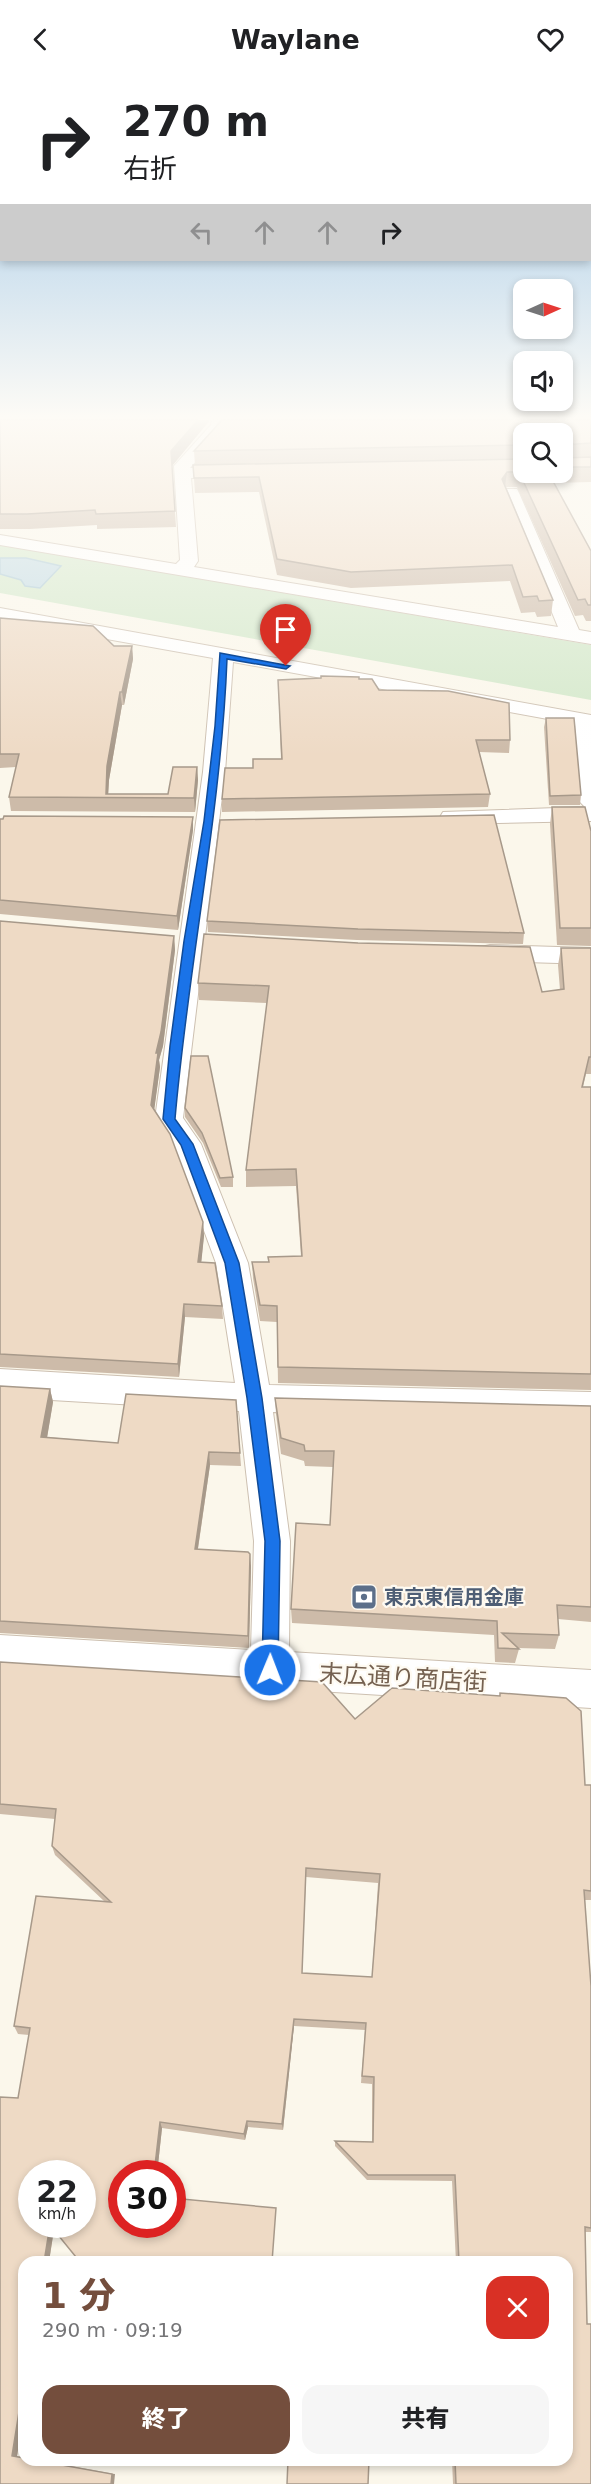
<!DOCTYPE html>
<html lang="ja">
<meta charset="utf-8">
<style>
:root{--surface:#fff;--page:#f6f6f6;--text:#202124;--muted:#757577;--accent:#744e3d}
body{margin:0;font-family:"DejaVu Sans","Noto Sans JP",sans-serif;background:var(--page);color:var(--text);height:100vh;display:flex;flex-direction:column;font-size:22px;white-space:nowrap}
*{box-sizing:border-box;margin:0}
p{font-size:20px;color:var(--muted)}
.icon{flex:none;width:33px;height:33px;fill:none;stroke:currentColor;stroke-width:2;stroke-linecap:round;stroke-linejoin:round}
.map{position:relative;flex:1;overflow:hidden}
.drawer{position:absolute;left:18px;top:2178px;width:555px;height:210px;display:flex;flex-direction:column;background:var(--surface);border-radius:18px;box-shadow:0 3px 9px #0003}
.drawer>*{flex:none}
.top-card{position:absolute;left:0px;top:0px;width:591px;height:183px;box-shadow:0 3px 9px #0003;background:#fff;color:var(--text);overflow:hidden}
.needle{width:39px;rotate:87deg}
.tools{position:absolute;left:513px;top:201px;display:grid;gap:12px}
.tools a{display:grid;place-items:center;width:60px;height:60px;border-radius:12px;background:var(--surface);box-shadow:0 3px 9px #0003;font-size:30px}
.speed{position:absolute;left:18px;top:2082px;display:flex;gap:12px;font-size:30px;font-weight:700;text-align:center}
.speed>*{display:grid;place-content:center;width:78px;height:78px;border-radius:50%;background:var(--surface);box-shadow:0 3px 9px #0003;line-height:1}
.speed small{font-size:15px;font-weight:400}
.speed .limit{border:9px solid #d22;background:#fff;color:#111}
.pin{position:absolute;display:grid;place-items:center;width:51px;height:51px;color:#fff;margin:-62px -26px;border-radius:50% 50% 50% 0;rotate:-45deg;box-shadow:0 0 6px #0007}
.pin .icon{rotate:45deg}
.me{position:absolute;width:66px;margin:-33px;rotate:1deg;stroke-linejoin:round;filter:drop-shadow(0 0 4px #0008)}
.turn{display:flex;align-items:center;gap:21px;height:126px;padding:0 24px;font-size:27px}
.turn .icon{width:78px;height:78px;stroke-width:2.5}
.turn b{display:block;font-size:42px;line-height:51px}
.lanes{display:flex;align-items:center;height:57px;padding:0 24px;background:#0003;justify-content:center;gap:30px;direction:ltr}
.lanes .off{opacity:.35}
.round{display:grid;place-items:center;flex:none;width:63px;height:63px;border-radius:18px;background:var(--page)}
.headline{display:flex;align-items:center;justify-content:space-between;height:102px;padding:0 24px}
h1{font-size:36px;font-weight:800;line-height:45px;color:var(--accent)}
.button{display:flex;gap:12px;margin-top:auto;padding:12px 24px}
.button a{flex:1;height:69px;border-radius:18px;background:var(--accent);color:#fff;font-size:24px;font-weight:800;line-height:69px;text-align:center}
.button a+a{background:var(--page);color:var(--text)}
header{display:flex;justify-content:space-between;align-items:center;height:78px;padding:0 24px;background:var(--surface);font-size:27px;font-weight:800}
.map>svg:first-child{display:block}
.green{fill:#d3e8ca}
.water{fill:#c0dae4;stroke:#a7c8d5;stroke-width:1.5}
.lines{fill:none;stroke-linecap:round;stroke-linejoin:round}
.minor-casing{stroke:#cdc0b1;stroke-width:2}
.minor{fill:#fff;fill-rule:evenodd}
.wall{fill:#cdbba9;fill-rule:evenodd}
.shaded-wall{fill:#a7998a}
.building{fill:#eedac5;stroke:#a7998a;stroke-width:1.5;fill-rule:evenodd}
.route{fill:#1a73e8;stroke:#114b97;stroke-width:1.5}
.labels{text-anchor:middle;stroke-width:4.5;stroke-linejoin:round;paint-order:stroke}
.service-label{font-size:20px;font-weight:bold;fill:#4e5e75;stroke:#fefaf1;text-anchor:start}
.near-street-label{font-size:24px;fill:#756150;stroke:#fefaf1}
</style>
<header><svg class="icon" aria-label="back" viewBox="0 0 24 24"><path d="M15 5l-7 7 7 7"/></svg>Waylane<svg class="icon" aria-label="heart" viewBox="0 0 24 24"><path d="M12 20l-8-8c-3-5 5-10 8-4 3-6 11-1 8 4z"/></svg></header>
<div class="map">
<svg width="591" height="2406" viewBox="0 0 591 2406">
<rect width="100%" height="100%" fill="#fbf7eb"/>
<!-- green -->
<polygon class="green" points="0,467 591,567 591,622 0,515"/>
<!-- water -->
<polygon class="water" points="0,480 26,480 61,488 40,510 25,508 21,502 0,496"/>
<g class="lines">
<defs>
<g id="minor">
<polygon points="212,342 228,342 227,348 190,390 235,389 243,394 235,399 191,400 198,483 194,489 558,549 503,415 505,411 517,411 519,415 579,552 591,554 591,566 0,467 0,457 176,486 180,482 174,388 211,347"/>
<polygon points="0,530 591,637 591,743 451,746 443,744 440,739 443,734 585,729 580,724 575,646 233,584 225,694 183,1040 201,1066 248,1185 269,1307 591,1314 591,1342 273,1334 290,1463 289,1574 591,1592 591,1630 0,1593 0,1557 251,1572 254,1463 239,1333 0,1319 0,1291 235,1305 216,1185 173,1069 155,1041 203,694 213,580 0,542"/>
<polygon points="490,867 591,870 591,886 490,883 481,881 477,875 481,869"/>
</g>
</defs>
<!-- minor casing -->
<use href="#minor" class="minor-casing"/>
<!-- minor -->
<use href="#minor" class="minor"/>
</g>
<!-- wall -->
<g class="wall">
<polygon points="0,342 210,342 172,388 176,449 97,451 97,447 30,451 0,451"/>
<path d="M591,342V404L553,405L591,473V543H586L583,537L575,538L517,409H506L553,522L551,538L537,539L535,534L521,535L510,503L351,510L277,497L259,414L195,415L193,387H195L194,373ZM524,356H562V394H524Z"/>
<polygon points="0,540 114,568 132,568 133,581 124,627 122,627 109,702 108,716 168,716 197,689 198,702 195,734 11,733 9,719 16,689 0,690"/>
<polygon points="359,601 379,612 510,662 509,675 479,674 490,716 488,729 222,734 222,721 281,681 278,602"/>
<polygon points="546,640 581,717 580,727 549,727 544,649"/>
<polygon points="552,729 591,753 591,868 557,867 550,746"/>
<polygon points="193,739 193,752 178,852 0,836 0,741"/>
<polygon points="0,843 174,858 175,872 163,968 159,982 160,989 154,1031 203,1144 204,1158 201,1184 222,1228 223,1241 185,1239 179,1299 0,1289"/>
<polygon points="207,843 524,855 523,866 357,862 208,854"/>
<polygon points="561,870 591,870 591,996 586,996 583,1009 591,1009 591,1312 278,1305 277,1244 260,1243 253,1200 252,1184 268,1184 301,1178 296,1108 246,1109 246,1092 267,925 199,922 198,905 542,914 560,912 558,887"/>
<polygon points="185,1030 233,1099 233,1109 221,1109 203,1065 185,1039"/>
<polygon points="0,1308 50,1311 53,1324 47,1359 118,1365 236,1322 241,1388 210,1387 198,1471 251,1488 249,1570 0,1555"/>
<polygon points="275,1320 591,1328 591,1544 558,1541 559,1557 555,1571 517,1570 519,1571 515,1585 495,1584 494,1557 292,1545 291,1531 330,1447 333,1389 305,1388 304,1383 281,1376 276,1336"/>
<path d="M0,1584L355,1641L500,1618V1615L585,1707H591V1822H585L591,1907V2154H585L591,2406H453L452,2382H567V2184H456L452,2103L367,2102L335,2068V2063L372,2064V2006L361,2005L365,1952L294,1948L283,2052L248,2049L245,2062L162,2050L157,2096H122V2146L276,2135L54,2152L17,2378L24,2380V2382H37L115,2396L0,2406L18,2020L29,1957L18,1956L14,1948L104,1823L55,1777L52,1768L55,1741L0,1736ZM306,1799L378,1805L372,1899L302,1895Z"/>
</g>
<!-- shaded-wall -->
<g class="shaded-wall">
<polygon points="198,342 210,342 172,388 171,373"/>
<polygon points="507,394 505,409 502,401"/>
<polygon points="132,568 133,581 124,627 122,614"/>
<polygon points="120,614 122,627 109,702 108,720 106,716 107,688"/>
<polygon points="197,689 198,702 195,734 194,720"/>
<polygon points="193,739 193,752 178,852 177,838"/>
<polygon points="174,858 175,872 163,968 159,982 160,989 153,1041 151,1027 156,975"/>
<polygon points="203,1144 204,1158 200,1197 198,1184"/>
<polygon points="184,1226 185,1239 179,1299 178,1286"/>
<polygon points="50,1311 53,1324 45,1372 41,1359"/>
<polygon points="209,1374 210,1387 196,1483 195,1471"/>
<polygon points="250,1476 251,1488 249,1570 248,1558"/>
<polygon points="294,1941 294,1948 283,2052 282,2046"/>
<polygon points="247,2043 248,2049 245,2062 244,2056"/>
<polygon points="160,2044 162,2050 157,2096 154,2096"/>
<polygon points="50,2147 54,2151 49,2184 44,2184"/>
<polygon points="24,2302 24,2335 17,2378 12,2378"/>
<polygon points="112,2396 115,2396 114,2406 111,2406"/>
</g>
<!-- building -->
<g class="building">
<polygon points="0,342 198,342 171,373 175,433 96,436 95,432 27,436 0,436"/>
<polygon points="222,342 591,342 591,365 562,367 562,356 524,356 524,367 194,373"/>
<polygon points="562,379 564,380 591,379 591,389 562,389"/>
<polygon points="524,381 524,394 548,394 591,473 591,527 588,527 585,521 578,522 519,394 507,394 502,401 553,522 539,523 537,518 523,519 512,487 351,494 277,481 259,399 194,400 193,387"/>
<polygon points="0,540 93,548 114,568 132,568 122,614 120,614 107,688 106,716 168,716 173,689 197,689 194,720 9,719 19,676 0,676"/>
<polygon points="321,598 359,599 359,601 372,601 379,612 448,613 509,625 510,662 476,662 490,716 222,721 225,690 253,690 253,681 282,681 278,602 321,600"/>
<polygon points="546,640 574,640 581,717 550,718"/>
<polygon points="552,729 585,729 591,753 591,850 560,850"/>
<polygon points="494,737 524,855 358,851 207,843 220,742"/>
<polygon points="4,738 193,739 177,838 0,822 0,741 3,741"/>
<polygon points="0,843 174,858 161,954 156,975 158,975 151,1027 170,1056 203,1144 198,1184 215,1185 222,1228 184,1226 178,1286 0,1276"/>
<polygon points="204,856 358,865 530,869 542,914 564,911 561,870 591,870 591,979 589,979 582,1009 591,1009 591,1296 278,1289 277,1228 260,1227 252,1184 269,1184 268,1179 302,1178 296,1091 246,1092 269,908 198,905"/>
<polygon points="191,978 208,978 233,1099 220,1100 202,1055 185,1030"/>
<polygon points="0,1308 50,1311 41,1359 118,1365 126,1316 236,1322 240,1375 209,1374 195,1471 248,1474 250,1476 248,1558 0,1543"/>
<polygon points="275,1320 591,1328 591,1529 557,1527 559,1557 502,1555 519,1571 498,1570 497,1543 291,1531 296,1445 330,1447 334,1373 305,1373 304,1367 281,1360"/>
<path d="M0,1584L322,1604L355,1641L392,1610L500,1618V1615L566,1620L581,1633L585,1707H591V1813L584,1812L591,1908V2150L585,2149L587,2246H591V2406H456L455,2382H567V2184H459L455,2097H368L335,2063L373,2064L374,1999L362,1998L366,1945L294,1941L282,2046L247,2043L244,2056L160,2044L154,2096H122V2146H172V2120L276,2130L272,2184H80L50,2147L44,2184H24V2302L12,2378L24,2380V2382H34L112,2396L111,2406H0V2019L18,2020L30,1950L14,1948L36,1818L111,1824L52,1768L56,1731L0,1726ZM306,1790L380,1796L372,1899L302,1895ZM32,2096H82V2146H32Z"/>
<polygon points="288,2382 369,2382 368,2406 287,2406"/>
</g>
<!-- sky -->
<linearGradient id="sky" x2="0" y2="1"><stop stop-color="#98c3e6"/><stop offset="0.5" stop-color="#fdfbf6"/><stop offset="1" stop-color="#fdfbf6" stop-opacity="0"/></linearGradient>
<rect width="591" height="678" fill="url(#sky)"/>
<!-- route -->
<path class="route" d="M220,575L290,588L286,591L227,581C221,735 188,887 175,1041L193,1066L239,1185L262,1320L280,1463L278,1592L276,1598L270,1600L264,1598L262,1592L265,1463L247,1320L225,1185L181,1067L163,1041L170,968L184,863L204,743L215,648Z"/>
<!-- icons -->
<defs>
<symbol id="bank-square" viewBox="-11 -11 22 22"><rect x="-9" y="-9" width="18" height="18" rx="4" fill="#5c6f8a" stroke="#fefaf1"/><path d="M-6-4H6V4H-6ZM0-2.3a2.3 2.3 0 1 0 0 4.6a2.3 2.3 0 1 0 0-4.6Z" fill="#fff"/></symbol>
</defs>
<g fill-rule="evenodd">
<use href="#bank-square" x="349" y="1504" width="30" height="30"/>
</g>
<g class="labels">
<!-- service labels -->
<g class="service-label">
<text x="384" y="1526">東京東信用金庫</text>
</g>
<!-- near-street labels -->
<g class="near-street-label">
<text transform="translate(403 1600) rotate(3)" y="8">末広通り商店街</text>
</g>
</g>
</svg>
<div class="tools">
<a><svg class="needle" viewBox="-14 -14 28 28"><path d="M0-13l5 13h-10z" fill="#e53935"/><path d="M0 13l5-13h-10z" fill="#757577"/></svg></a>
<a><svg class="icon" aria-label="sound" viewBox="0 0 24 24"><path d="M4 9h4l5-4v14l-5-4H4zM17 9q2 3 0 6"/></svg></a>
<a><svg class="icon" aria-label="search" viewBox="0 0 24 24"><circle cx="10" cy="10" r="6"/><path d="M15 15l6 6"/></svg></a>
</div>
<div class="speed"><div>22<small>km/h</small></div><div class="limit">30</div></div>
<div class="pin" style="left:286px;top:588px;background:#d93025"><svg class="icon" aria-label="arrive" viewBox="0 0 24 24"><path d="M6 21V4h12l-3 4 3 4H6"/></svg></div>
<svg class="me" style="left:270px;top:1592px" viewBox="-20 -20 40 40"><circle r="17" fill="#1a73e8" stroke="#fff" stroke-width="3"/><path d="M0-11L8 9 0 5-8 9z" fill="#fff"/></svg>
<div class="top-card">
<div class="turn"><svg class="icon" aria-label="right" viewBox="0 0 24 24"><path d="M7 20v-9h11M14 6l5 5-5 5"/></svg><div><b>270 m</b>右折</div></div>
<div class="lanes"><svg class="icon off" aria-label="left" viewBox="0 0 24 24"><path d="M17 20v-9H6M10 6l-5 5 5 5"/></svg><svg class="icon off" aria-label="ahead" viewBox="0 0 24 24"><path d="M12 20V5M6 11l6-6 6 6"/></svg><svg class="icon off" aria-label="ahead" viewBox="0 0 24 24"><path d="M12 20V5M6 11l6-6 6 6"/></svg><svg class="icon" aria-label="right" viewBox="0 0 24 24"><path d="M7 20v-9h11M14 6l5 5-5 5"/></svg></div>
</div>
<section class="drawer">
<div class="headline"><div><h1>1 分</h1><p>290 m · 09:19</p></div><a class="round" style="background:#d93025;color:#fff"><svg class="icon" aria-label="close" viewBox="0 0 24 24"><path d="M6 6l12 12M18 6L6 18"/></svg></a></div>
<div class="button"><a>終了</a><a>共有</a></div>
</section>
</div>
